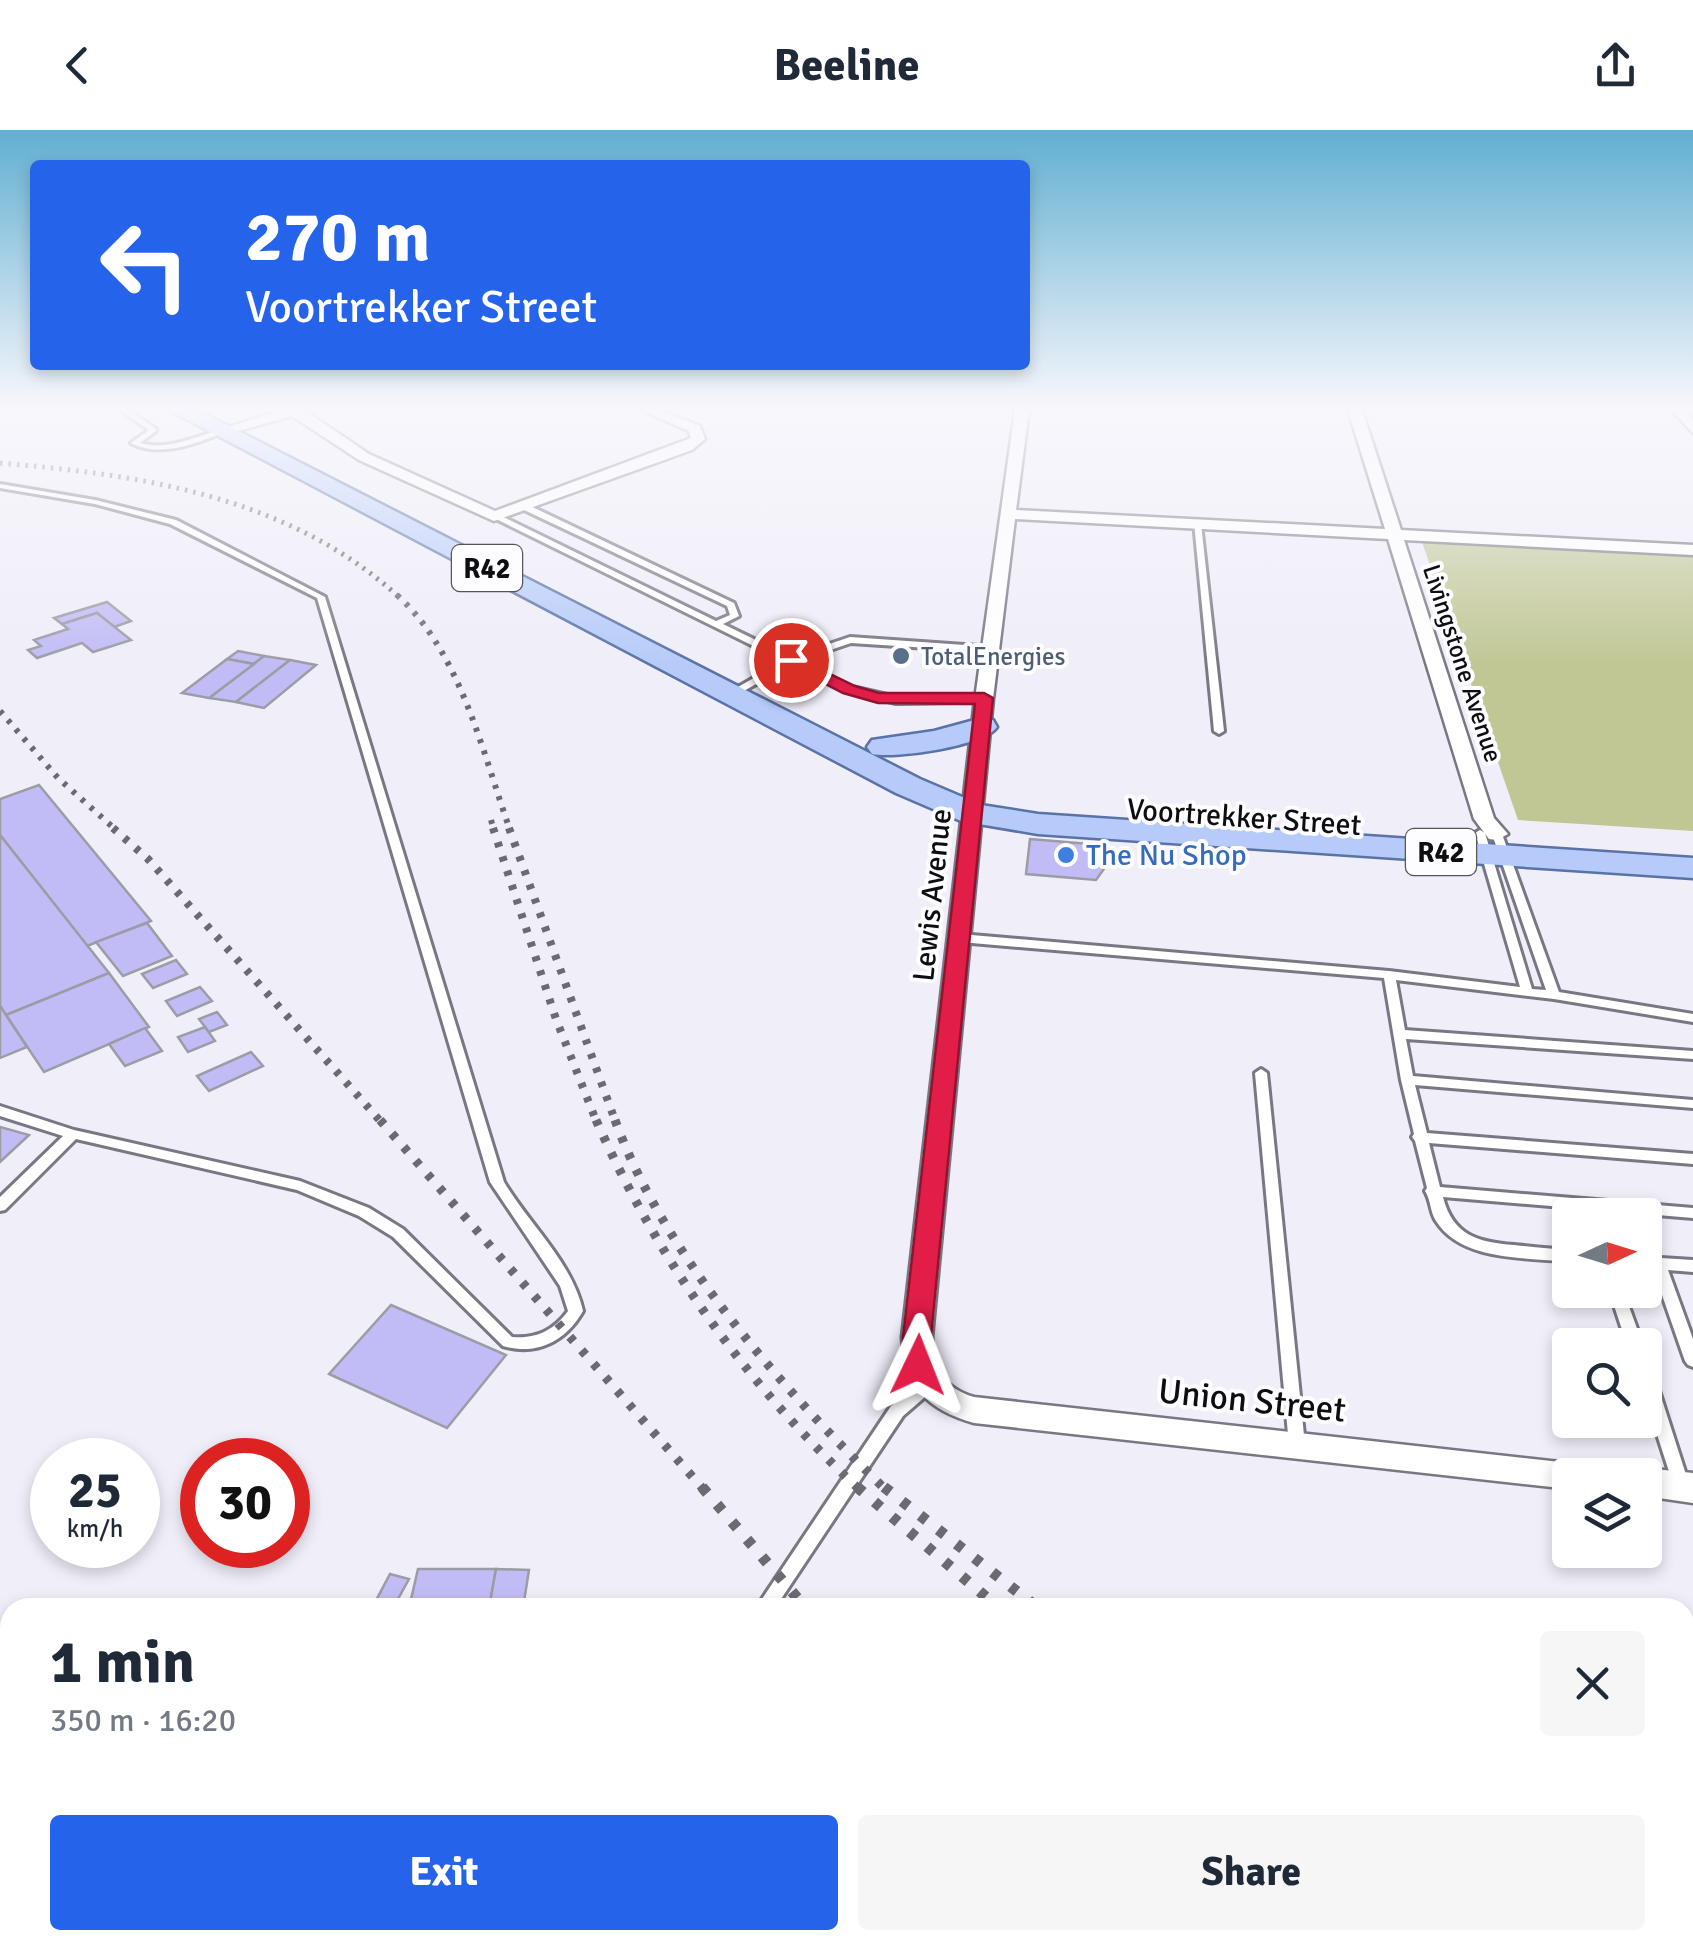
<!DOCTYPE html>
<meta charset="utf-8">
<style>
:root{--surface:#fff;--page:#f6f6f7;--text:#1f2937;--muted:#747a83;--accent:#2563eb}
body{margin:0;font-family:Signika,sans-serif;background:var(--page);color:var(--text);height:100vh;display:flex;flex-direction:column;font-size:38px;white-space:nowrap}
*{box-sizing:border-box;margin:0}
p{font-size:32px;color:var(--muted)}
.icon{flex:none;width:55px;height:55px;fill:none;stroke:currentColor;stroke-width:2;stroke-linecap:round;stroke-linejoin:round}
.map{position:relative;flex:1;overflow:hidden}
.panel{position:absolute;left:0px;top:1468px;width:1695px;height:352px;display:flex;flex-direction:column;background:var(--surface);border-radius:30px 30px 0 0;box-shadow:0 5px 15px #0003}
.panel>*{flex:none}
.banner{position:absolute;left:30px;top:30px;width:1000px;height:210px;border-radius:10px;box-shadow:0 5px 15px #0003;background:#2563eb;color:#fff;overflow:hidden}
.needle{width:65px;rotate:86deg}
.controls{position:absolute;left:1552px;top:1068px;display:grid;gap:20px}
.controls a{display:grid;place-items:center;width:110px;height:110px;border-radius:10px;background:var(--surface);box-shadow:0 5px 15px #0003;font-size:50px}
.speed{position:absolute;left:30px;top:1308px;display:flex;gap:20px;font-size:50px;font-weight:700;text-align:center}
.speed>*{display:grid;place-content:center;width:130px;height:130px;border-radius:50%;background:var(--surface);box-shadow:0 5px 15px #0003;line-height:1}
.speed small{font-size:25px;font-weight:400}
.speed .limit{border:15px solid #d22;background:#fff;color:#111}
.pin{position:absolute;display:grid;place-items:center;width:85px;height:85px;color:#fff;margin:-42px;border:5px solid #fff;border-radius:50%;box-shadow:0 2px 10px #0007}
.me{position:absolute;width:110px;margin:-55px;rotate:2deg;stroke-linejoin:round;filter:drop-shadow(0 0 8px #0008)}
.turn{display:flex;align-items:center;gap:35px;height:210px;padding:0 50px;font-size:45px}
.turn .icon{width:130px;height:130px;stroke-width:2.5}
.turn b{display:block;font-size:70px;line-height:85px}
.round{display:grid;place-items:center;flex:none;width:105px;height:105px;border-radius:10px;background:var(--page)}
.headline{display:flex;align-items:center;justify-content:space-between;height:170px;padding:0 50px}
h1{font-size:60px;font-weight:700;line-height:75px}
.action{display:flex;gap:20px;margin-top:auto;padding:20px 50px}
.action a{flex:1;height:115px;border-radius:10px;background:var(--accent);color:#fff;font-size:40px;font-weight:700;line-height:115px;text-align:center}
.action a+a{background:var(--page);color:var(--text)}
header{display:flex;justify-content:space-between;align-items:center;height:130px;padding:0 50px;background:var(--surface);font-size:45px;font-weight:700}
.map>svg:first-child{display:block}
.green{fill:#c0c795}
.building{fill:#c1bcf5;stroke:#9c9ca6;stroke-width:2.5}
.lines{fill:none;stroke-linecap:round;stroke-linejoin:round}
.lane-casing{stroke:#797882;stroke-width:6}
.street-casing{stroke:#797882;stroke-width:5}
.primary-casing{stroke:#5b72a6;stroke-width:5}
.lane{fill:#fff;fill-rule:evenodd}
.street{fill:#fff;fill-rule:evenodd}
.primary{fill:#b6cbf9;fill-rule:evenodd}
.rail-far4{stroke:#6b6a71;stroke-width:5;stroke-dasharray:2.5 6;stroke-linecap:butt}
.rail-far3{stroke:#6b6a71;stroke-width:6;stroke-dasharray:4 8;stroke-linecap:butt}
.rail-far2{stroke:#6b6a71;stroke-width:8;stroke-dasharray:5 10;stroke-linecap:butt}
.rail-far1{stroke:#6b6a71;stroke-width:9;stroke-dasharray:6 12;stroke-linecap:butt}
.rail{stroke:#6b6a71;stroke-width:11;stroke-dasharray:8 15;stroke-linecap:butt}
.route{fill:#e11d48;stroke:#92132f;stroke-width:2.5}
.service-dot{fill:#5c6f8a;stroke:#fdfdff;stroke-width:4}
.shop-dot{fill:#3f7fe0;stroke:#fdfdff;stroke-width:4}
.labels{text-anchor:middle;stroke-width:8;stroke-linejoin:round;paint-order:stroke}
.far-service-label{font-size:25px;fill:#4e5e75;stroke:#fdfdff;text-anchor:start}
.far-street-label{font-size:25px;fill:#0e0e12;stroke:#fdfdff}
.shield{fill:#fdfdff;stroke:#565659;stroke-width:2.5}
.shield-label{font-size:28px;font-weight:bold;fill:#0e0e12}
.street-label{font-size:30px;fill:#0e0e12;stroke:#fdfdff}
.shop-label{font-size:30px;fill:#366cbe;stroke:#fdfdff;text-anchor:start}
.near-street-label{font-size:35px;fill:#0e0e12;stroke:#fdfdff}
</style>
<header><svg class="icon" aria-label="back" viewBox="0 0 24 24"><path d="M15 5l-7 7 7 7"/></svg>Beeline<svg class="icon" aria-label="share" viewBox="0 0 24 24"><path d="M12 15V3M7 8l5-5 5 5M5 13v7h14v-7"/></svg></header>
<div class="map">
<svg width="1693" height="1819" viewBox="0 0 1693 1819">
<rect width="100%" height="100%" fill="#efeef9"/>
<!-- green -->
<polygon class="green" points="1422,412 1693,425 1693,701 1518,690"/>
<!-- building -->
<g class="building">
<polygon points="107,472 131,491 114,497 97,483 62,494 54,488"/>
<polygon points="97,483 131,510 93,522 82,513 37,528 28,520 41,516 34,510 68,499 62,494"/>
<polygon points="238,521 264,526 254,534 227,529"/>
<polygon points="264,526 290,530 236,572 209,568"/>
<polygon points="227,529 254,534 209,568 182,563"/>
<polygon points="290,530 316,535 264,578 236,572"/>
<polygon points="39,655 151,791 87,816 0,705 0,669"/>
<polygon points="0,705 109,843 6,885 0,876"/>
<polygon points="1030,709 1101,715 1106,736 1096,750 1026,744"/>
<polygon points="147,793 172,826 123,846 96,812"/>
<polygon points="176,830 187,844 153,858 142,844"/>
<polygon points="109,843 149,897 44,942 6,885"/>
<polygon points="200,857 212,871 177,886 166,871"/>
<polygon points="0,876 27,917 0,928"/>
<polygon points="217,882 227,895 209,902 199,889"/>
<polygon points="205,897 215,911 188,922 178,907"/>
<polygon points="145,898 162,921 125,936 109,914"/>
<polygon points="251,922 263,936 209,961 197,946"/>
<polygon points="0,997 29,1005 0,1032"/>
<polygon points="391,1175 506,1225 447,1298 329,1244"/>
<polygon points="418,1439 496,1439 489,1478 409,1478"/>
<polygon points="496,1439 529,1440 523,1478 489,1478"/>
<polygon points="390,1444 409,1449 393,1478 372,1478"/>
<polygon points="10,1745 10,1782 0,1791 0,1753"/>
<polygon points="58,1810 117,1810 107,1819 48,1819"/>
<polygon points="203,1810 319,1810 310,1819 194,1819"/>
</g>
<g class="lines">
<defs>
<g id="lane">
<path d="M120,280H128L156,299V301L140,313C167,321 194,307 220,300L223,302C197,314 159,328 131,313L149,300Z"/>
<path d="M0,354L95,370L176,390L325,467L504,1052C529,1094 572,1132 583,1181C566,1211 537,1226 503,1216L393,1107L359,1086L297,1060L76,1009L5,1080L0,1081V1067L63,1006L0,986V976L74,1000L300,1051L369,1078L403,1099L512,1207C537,1209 554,1200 568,1181L560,1156L490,1052L317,468L170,394L95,374L0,358Z"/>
<polygon points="520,374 526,374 734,473 739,486 723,494 791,527 850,507 993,517 994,519 990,522 851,513 798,531 852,557 896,567 984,566 989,569 984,572 896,573 846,561 791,534 735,566 729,566 729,562 784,531 490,386 497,384 716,491 730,485 727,476 520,378"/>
<polygon points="1194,392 1201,394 1224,601 1219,604 1214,601"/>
<path d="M1480,700L1485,703L1532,859L1546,860L1492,704L1497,701L1502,704L1559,862L1693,884V892L1554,869L1396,850L1405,900L1693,921V929L1406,909L1413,946L1693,970V978L1415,955L1427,1003L1693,1024V1034L1429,1013L1440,1057L1693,1078V1088L1443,1067C1453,1106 1478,1112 1514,1115C1533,1117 1551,1119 1570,1120V1132C1527,1127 1462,1132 1436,1091C1430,1082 1431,1070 1425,1061L1427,1058L1415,1011L1412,1007L1414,1004L1401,950L1384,848L960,812L954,808L960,804L1389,841L1520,857L1475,703Z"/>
<polygon points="1261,939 1267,943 1305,1315 1303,1320 1297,1322 1291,1320 1289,1315 1255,943"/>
<polygon points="1645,1127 1693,1130 1693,1142 1668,1140 1693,1209 1693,1237 1688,1235 1685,1231 1653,1139 1645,1139"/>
<polygon points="1609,1160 1623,1160 1643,1215 1627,1215"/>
<polygon points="1645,1236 1651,1238 1653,1242 1689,1354 1687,1359 1681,1361 1675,1359 1673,1354 1645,1267"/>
<polygon points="927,1249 933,1250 935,1255 933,1260 903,1286 775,1478 756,1478 891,1276 921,1250"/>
<polygon points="432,1810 457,1810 453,1819 428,1819"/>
</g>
<g id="street">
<polygon points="282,280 304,280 369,324 495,381 691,308 689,301 641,280 660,280 700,296 705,309 692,320 494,391 359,330 292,286 220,306 213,302"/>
<path d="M1015,280H1029L1016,380L1385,399L1348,280H1362L1401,400L1693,415V425L1404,410L1494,688L1508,704L1497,710L1489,709L1474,689L1388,409L1015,389L993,569L932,1207C934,1238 943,1258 974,1267L1587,1335L1592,1345H1570V1359L974,1293C928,1280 904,1257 902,1207L975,569Z"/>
<polygon points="1672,280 1686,280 1693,290 1693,303"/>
<polygon points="1645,1338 1693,1343 1693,1373 1645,1366 1645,1345 1632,1345"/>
</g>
<g id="primary">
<polygon points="169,280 197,280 920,649 981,675 1038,684 1693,728 1693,748 1038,704 961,691 896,663"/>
<path d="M982,588L993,590L997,597C984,616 895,629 872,624L867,617L872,610L934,601Z"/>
</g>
</defs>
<!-- lane casing -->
<use href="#lane" class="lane-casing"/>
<!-- street casing -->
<use href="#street" class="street-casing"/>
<!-- primary casing -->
<use href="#primary" class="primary-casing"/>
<!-- lane -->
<use href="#lane" class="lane"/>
<!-- street -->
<use href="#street" class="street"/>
<!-- primary -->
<use href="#primary" class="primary"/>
<!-- rail-far4 -->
<path class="rail-far4" d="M0,333C144,345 289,367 399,467"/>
<!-- rail-far3 -->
<g class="rail-far3">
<path d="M397,465C461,523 482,621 510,700"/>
<polyline points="0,581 58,648 116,700"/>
<polyline points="491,690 494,700"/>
</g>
<!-- rail-far2 -->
<g class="rail-far2">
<polyline points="113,698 148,729 382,993"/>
<polyline points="493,698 556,889 597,993"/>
<polyline points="509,698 616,993"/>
</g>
<!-- rail-far1 -->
<g class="rail-far1">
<polyline points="380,990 704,1360"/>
<path d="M596,990C659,1132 746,1254 860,1360"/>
<path d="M615,990C664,1126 784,1261 886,1360"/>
</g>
<!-- rail -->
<g class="rail">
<polyline points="702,1357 806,1478"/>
<polyline points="857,1357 999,1478"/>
<polyline points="884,1357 1038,1478"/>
<polyline points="1685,1796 1693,1798"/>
<polyline points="1104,1810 1112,1819"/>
<polyline points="1648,1810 1673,1819"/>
</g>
</g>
<!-- sky -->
<linearGradient id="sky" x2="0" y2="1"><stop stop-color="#61afd1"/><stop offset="0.52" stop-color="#f8f7fc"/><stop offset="1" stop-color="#f8f7fc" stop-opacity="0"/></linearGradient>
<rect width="1693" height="535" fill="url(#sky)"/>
<!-- route -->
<polygon class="route" points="791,525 855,556 879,563 984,563 993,568 931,1207 932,1235 928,1243 918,1247 908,1243 904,1235 903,1207 975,574 878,573 843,563 785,533 785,527"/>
<!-- markers -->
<circle class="service-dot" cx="901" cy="526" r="10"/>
<circle class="shop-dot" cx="1066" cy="725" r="10"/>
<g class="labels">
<!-- far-service labels -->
<g class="far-service-label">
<text x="921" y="535">TotalEnergies</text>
</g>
<!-- far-street labels -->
<g class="far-street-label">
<text transform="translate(1463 533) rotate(72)" y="9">Livingstone Avenue</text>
</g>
<!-- shield labels -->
<g class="shield">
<rect x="452" y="415" width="70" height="46" rx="8"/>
<rect x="1406" y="699" width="70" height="46" rx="8"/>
</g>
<g class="shield-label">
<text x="487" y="448">R42</text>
<text x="1441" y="732">R42</text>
</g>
<!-- street labels -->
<g class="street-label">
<text transform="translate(1244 687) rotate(4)" y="10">Voortrekker Street</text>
<text transform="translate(932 765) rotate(-84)" y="10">Lewis Avenue</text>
</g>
<!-- shop labels -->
<g class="shop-label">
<text x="1086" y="735">The Nu Shop</text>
</g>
<!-- near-street labels -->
<g class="near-street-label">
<text transform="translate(1252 1270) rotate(6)" y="12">Union Street</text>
</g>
</g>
</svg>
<div class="controls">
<a><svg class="needle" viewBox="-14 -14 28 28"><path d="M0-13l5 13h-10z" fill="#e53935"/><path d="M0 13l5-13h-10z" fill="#747a83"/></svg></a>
<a><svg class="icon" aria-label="search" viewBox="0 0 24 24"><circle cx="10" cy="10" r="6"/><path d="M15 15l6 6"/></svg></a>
<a><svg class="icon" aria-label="layers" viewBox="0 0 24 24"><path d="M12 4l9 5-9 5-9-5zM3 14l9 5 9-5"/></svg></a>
</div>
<div class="speed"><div>25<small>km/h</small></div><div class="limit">30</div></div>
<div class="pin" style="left:791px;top:530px;background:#d93025"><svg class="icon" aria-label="arrive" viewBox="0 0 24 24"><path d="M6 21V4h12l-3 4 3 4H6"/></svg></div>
<svg class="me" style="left:918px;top:1235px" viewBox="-20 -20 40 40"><path d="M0-17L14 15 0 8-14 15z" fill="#e11d48" stroke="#fff" stroke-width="4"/></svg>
<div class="banner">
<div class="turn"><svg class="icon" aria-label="left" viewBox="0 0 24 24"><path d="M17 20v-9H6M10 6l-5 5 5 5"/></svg><div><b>270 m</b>Voortrekker Street</div></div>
</div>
<section class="panel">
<div class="headline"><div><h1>1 min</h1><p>350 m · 16:20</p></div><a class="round"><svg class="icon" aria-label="close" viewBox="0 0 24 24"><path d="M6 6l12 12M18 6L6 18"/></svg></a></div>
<div class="action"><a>Exit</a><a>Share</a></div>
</section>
</div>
